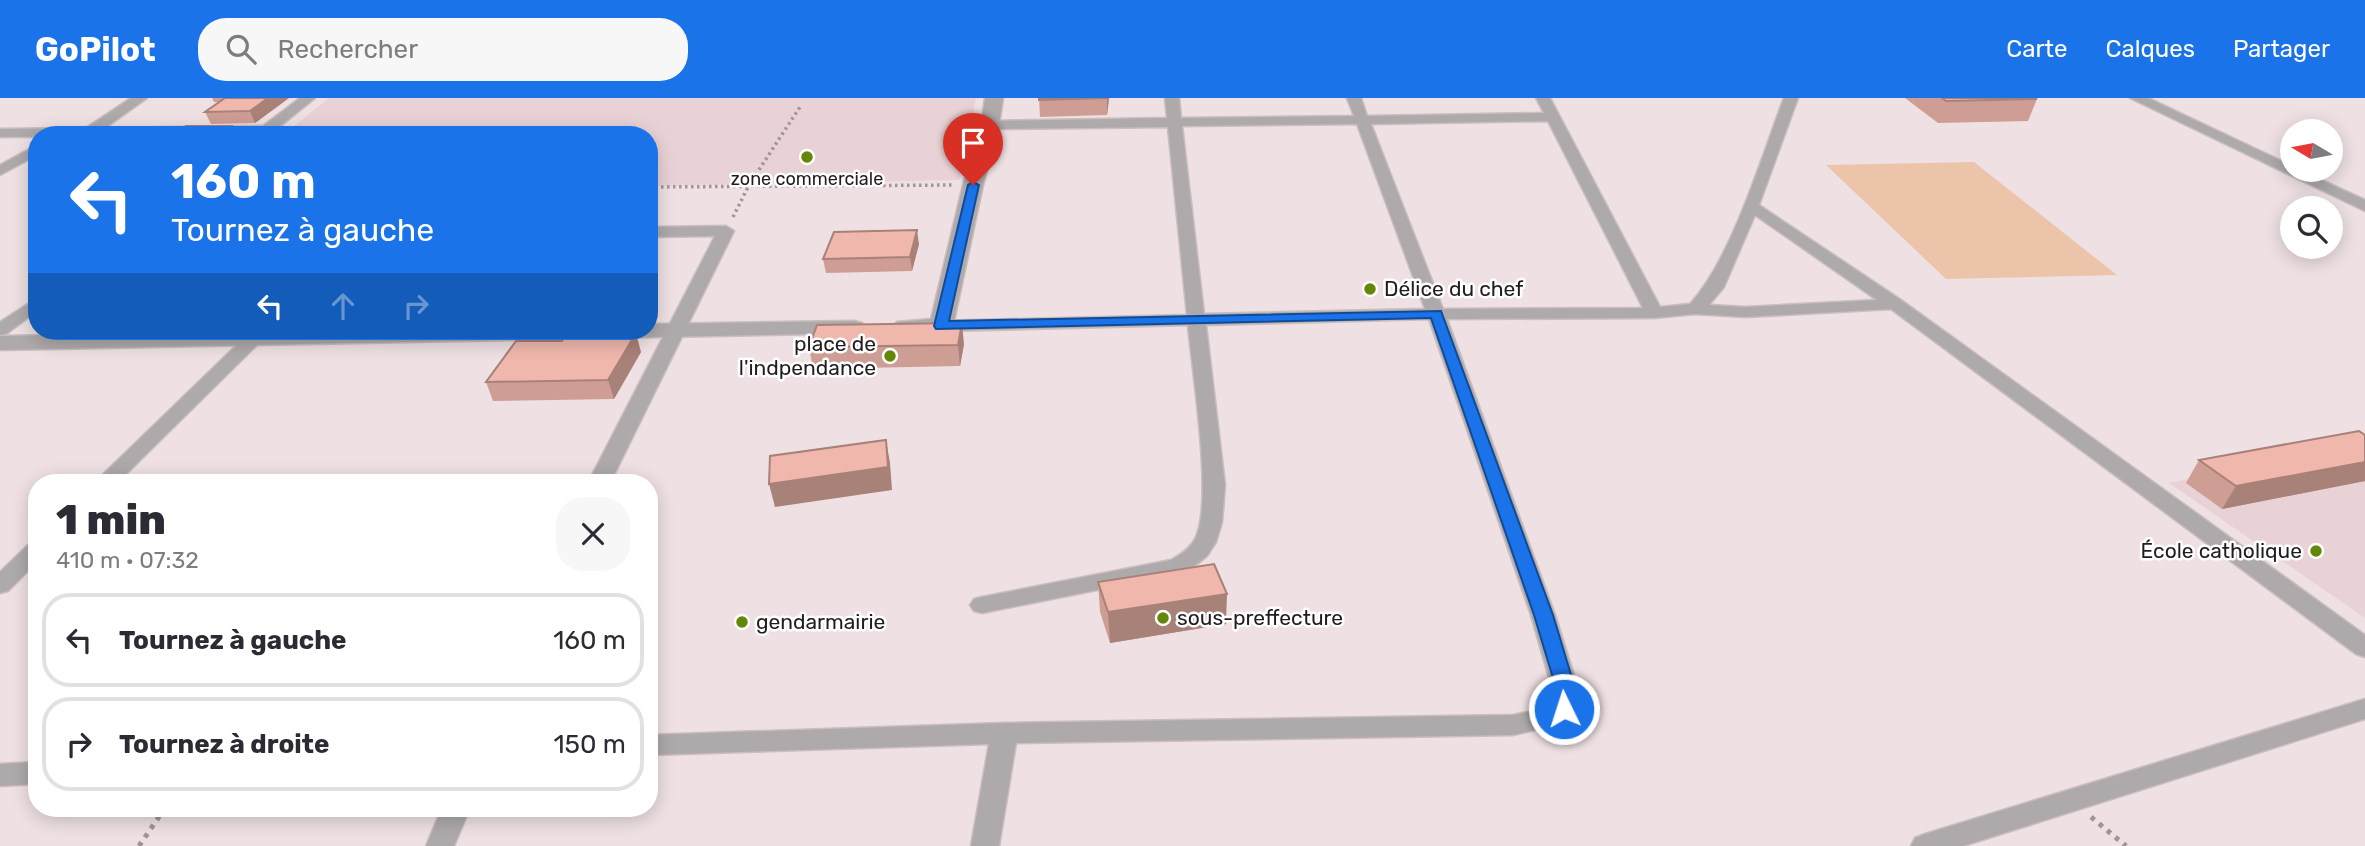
<!DOCTYPE html>
<html lang="fr">
<meta charset="utf-8">
<style>
:root{--surface:#fff;--page:#f7f7f7;--text:#2b2b33;--muted:#7c7c81;--line:#e1e1e2;--accent:#1a73e8}
body{margin:0;font-family:Rubik,sans-serif;background:var(--page);color:var(--text);height:100vh;display:flex;flex-direction:column;font-size:26px;white-space:nowrap}
*{box-sizing:border-box;margin:0}
p{font-size:23px;color:var(--muted)}
.icon{flex:none;width:38px;height:38px;fill:none;stroke:currentColor;stroke-width:2;stroke-linecap:round;stroke-linejoin:round}
.map{position:relative;flex:1;overflow:hidden}
.details{position:absolute;left:28px;top:376px;width:630px;height:343px;display:flex;flex-direction:column;background:var(--surface);border-radius:28px;box-shadow:0 4px 18px #0003}
.details>*{flex:none}
.banner{position:absolute;left:28px;top:28px;width:630px;height:214px;border-radius:28px;box-shadow:0 4px 18px #0003;background:#1a73e8;color:#fff;overflow:hidden}
.needle{width:46px;rotate:280deg}
.controls{position:absolute;left:2280px;top:21px;display:grid;gap:14px}
.controls a{display:grid;place-items:center;width:63px;height:63px;border-radius:50%;background:var(--surface);box-shadow:0 4px 18px #0003;font-size:35px}
.pin{position:absolute;display:grid;place-items:center;width:60px;height:60px;color:#fff;margin:-72px -30px;border-radius:50% 50% 50% 0;rotate:-45deg;box-shadow:0 0 7px #0007}
.pin .icon{rotate:45deg}
.me{position:absolute;width:77px;margin:-38px;rotate:356deg;stroke-linejoin:round;filter:drop-shadow(0 0 5px #0008)}
.turn{display:flex;align-items:center;gap:24px;height:147px;padding:0 28px;font-size:32px}
.turn .icon{width:91px;height:91px;stroke-width:2.5}
.turn b{display:block;font-size:49px;line-height:60px}
.lanes{display:flex;align-items:center;height:66px;padding:0 28px;background:#0003;justify-content:center;gap:35px;direction:ltr}
.lanes .off{opacity:.35}
.round{display:grid;place-items:center;flex:none;width:74px;height:74px;border-radius:28px;background:var(--page)}
.overview{display:flex;align-items:center;justify-content:space-between;height:119px;padding:0 28px}
h1{font-size:42px;font-weight:800;line-height:52px}
ul{padding:0;list-style:none}
li{display:flex;align-items:center;gap:21px;height:94px;margin:0 14px 10px;padding:0 14px;border:4px solid var(--line);border-radius:28px}
li div{flex:1}
li b{display:block;font-size:26px}
li em{font-style:normal}
header{display:flex;align-items:center;gap:42px;box-sizing:border-box;height:98px;padding:0 35px;background:var(--accent);color:#fff}
header strong{font-size:33px}
nav{display:flex;gap:38px;margin-inline-start:auto;font-size:24px}
.search{width:490px;height:63px;background:var(--page);display:flex;align-items:center;gap:18px;box-sizing:border-box;padding:0 24px;border-radius:28px;color:var(--muted);font-size:26px}
.map>svg:first-child{display:block}
.built{fill:#e8d2d5}
.green{fill:#ecc4aa}
.lines{fill:none;stroke-linecap:round;stroke-linejoin:round}
.minor-casing{stroke:#cabebf;stroke-width:3}
.tertiary-casing{stroke:#cabebf;stroke-width:3}
.path-far1{stroke:#9f9596;stroke-width:3.5;stroke-dasharray:2.5 3.5;stroke-linecap:butt}
.path{stroke:#9f9596;stroke-width:5;stroke-dasharray:4.5 6;stroke-linecap:butt}
.minor{fill:#aeaaac;fill-rule:evenodd}
.tertiary{fill:#aeaaac;fill-rule:evenodd}
.wall{fill:#ce9e95}
.shaded-wall{fill:#a88179}
.building{fill:#f0b8ad;stroke:#a88179;stroke-width:2}
.route{fill:#1a73e8;stroke:#114b97;stroke-width:2}
.poi-dot{fill:#648707;stroke:#fff;stroke-width:2.5}
.labels{text-anchor:middle;stroke-width:5;stroke-linejoin:round;paint-order:stroke}
.far-poi-label{font-size:18px;fill:#211c1d;stroke:#fff}
.poi-label{font-size:21px;fill:#211c1d;stroke:#fff;text-anchor:start}
</style>
<header>
<strong>GoPilot</strong>
<div class="search"><svg class="icon" aria-label="search" viewBox="0 0 24 24"><circle cx="10" cy="10" r="6"/><path d="M15 15l6 6"/></svg>Rechercher</div>
<nav><a>Carte</a><a>Calques</a><a>Partager</a></nav>
</header>
<div class="map">
<svg width="2365" height="748" viewBox="0 0 2365 748">
<rect width="100%" height="100%" fill="#efe1e3"/>
<!-- built -->
<g class="built">
<polygon points="329,0 976,0 959,82 649,88 649,37 283,37"/>
<polygon points="2365,344 2365,520 2169,385"/>
</g>
<!-- green -->
<polygon class="green" points="1974,64 2117,177 1946,181 1826,67"/>
<g class="lines">
<defs>
<g id="minor">
<polygon points="131,0 147,0 105,30 263,28 300,0 315,0 269,37 0,39 0,31 86,30"/>
<path d="M1165,0H1179L1181,20L1354,18L1347,0H1361L1367,18L1544,15L1536,0H1550L1660,209L1690,206C1732,160 1761,60 1784,0H1798L1759,107L1901,202L2365,537V559L2356,556L1891,211L1746,219L1695,216L1654,220L1447,221L1555,517L1578,590L1577,611L1573,618L1552,628L1513,637L1016,645L999,748H971L989,646L649,657V637L1004,625L1513,617L1538,612L1551,606L1552,590L1531,517L1429,221L1206,227L1225,387L1222,424L1216,444L1207,458L1197,466L1177,476L982,515L974,513L970,507L974,501L982,499L1171,462C1180,457 1190,451 1195,441C1214,405 1192,273 1188,227L941,233L932,228L941,223L1187,217L1168,29L990,31L983,27L990,23L1167,20ZM1548,23L1643,210L1443,211L1371,26ZM1357,26L1425,211L1204,216L1182,28ZM1755,117L1877,202L1746,209L1709,207L1724,189Z"/>
<polygon points="2130,0 2148,0 2292,68 2292,72 2300,72 2365,102 2365,113"/>
<polygon points="37,47 37,57 0,77 0,67"/>
<polygon points="726,128 734,133 610,385 588,385 715,138 649,139 649,129"/>
<polygon points="37,200 37,213 6,236 0,237 0,224"/>
<polygon points="254,235 260,236 263,240 260,244 117,385 94,385 248,236"/>
<polygon points="37,444 37,464 8,493 0,495 0,474 29,446"/>
<polygon points="2365,601 2365,621 1963,748 1911,748 1915,740 1925,736"/>
<polygon points="37,664 37,686 0,688 0,666"/>
<polygon points="442,710 470,710 454,748 426,748"/>
</g>
<g id="tertiary">
<polygon points="985,0 1003,0 999,27 983,87 953,228 949,233 905,236 897,234 893,229 897,224 931,221 963,87 981,27"/>
<polygon points="854,223 862,225 866,230 862,235 0,252 0,238 284,233 649,233 649,226"/>
</g>
</defs>
<!-- minor casing -->
<use href="#minor" class="minor-casing"/>
<!-- tertiary casing -->
<use href="#tertiary" class="tertiary-casing"/>
<!-- path-far1 -->
<g class="path-far1">
<polyline points="649,89 953,87"/>
<polyline points="733,119 749,87 800,9"/>
</g>
<!-- path -->
<g class="path">
<polyline points="2091,719 2126,748"/>
<polyline points="139,748 165,710"/>
</g>
<!-- minor -->
<use href="#minor" class="minor"/>
<!-- tertiary -->
<use href="#tertiary" class="tertiary"/>
</g>
<!-- wall -->
<g class="wall">
<polygon points="212,0 289,0 255,25 211,26 205,14 219,4 214,4"/>
<polygon points="1039,0 1109,0 1107,17 1040,19"/>
<polygon points="1905,0 2035,0 2037,1 2028,23 1938,25"/>
<polygon points="919,146 912,173 826,175 823,161"/>
<polygon points="964,246 960,268 813,271 809,249"/>
<polygon points="641,254 614,301 493,303 486,284"/>
<polygon points="2365,337 2365,383 2222,411 2186,385 2199,362"/>
<polygon points="1098,484 1226,526 1110,545 1100,514"/>
</g>
<!-- shaded-wall -->
<g class="shaded-wall">
<polygon points="268,0 289,0 255,25 250,13"/>
<polygon points="1107,0 1109,0 1107,17"/>
<polygon points="231,28 235,37 219,37"/>
<polygon points="917,132 919,146 912,173 910,159"/>
<polygon points="962,225 964,246 960,268 958,247"/>
<polygon points="636,235 641,254 614,301 608,282"/>
<polygon points="886,342 890,365 892,392 775,409 769,386"/>
<polygon points="2365,364 2365,383 2222,411 2236,388"/>
<polygon points="1227,496 1226,526 1110,545 1108,514"/>
</g>
<!-- building -->
<g class="building">
<polygon points="225,0 268,0 250,13 205,14"/>
<polygon points="1039,0 1107,0 1039,2"/>
<polygon points="1942,0 2035,0 2037,1 1946,3"/>
<polygon points="186,28 231,28 219,37 173,37"/>
<polygon points="917,132 910,159 823,161 834,134"/>
<polygon points="962,225 958,247 809,249 817,227"/>
<polygon points="636,235 608,282 486,284 516,243 562,243 567,236"/>
<polygon points="2359,333 2365,337 2365,364 2236,388 2199,362"/>
<polygon points="886,342 888,369 769,386 770,358"/>
<polygon points="1214,466 1227,496 1108,514 1098,484"/>
</g>
<!-- route -->
<polygon class="route" points="973,84 979,87 949,223 1441,213 1553,517 1575,590 1571,617 1564,619 1557,617 1554,611 1556,590 1534,517 1431,220 936,231 934,228 968,87"/>
<!-- markers -->
<g class="poi-dot">
<circle cx="807" cy="59" r="7"/>
<circle cx="1370" cy="191" r="7"/>
<circle cx="890" cy="258" r="7"/>
<circle cx="2316" cy="453" r="7"/>
<circle cx="1163" cy="520" r="7"/>
<circle cx="742" cy="524" r="7"/>
</g>
<g class="labels">
<!-- far-poi labels -->
<g class="far-poi-label">
<text x="807" y="87">zone commerciale</text>
</g>
<!-- poi labels -->
<g class="poi-label">
<text x="1384" y="198">Délice du chef</text>
<text x="876" y="253" text-anchor="end">place de<tspan x="876" dy="24">l'indpendance</tspan></text>
<text x="2302" y="460" text-anchor="end">École catholique</text>
<text x="1177" y="527">sous-preffecture</text>
<text x="756" y="531">gendarmairie</text>
</g>
</g>
</svg>
<div class="controls">
<a><svg class="needle" viewBox="-14 -14 28 28"><path d="M0-13l5 13h-10z" fill="#e53935"/><path d="M0 13l5-13h-10z" fill="#7c7c81"/></svg></a>
<a><svg class="icon" aria-label="search" viewBox="0 0 24 24"><circle cx="10" cy="10" r="6"/><path d="M15 15l6 6"/></svg></a>
</div>
<div class="pin" style="left:973px;top:87px;background:#d93025"><svg class="icon" aria-label="arrive" viewBox="0 0 24 24"><path d="M6 21V4h12l-3 4 3 4H6"/></svg></div>
<svg class="me" style="left:1564px;top:611px" viewBox="-20 -20 40 40"><circle r="17" fill="#1a73e8" stroke="#fff" stroke-width="3"/><path d="M0-11L8 9 0 5-8 9z" fill="#fff"/></svg>
<div class="banner">
<div class="turn"><svg class="icon" aria-label="left" viewBox="0 0 24 24"><path d="M17 20v-9H6M10 6l-5 5 5 5"/></svg><div><b>160 m</b>Tournez à gauche</div></div>
<div class="lanes"><svg class="icon" aria-label="left" viewBox="0 0 24 24"><path d="M17 20v-9H6M10 6l-5 5 5 5"/></svg><svg class="icon off" aria-label="ahead" viewBox="0 0 24 24"><path d="M12 20V5M6 11l6-6 6 6"/></svg><svg class="icon off" aria-label="right" viewBox="0 0 24 24"><path d="M7 20v-9h11M14 6l5 5-5 5"/></svg></div>
</div>
<section class="details">
<div class="overview"><div><h1>1 min</h1><p>410 m · 07:32</p></div><a class="round"><svg class="icon" aria-label="close" viewBox="0 0 24 24"><path d="M6 6l12 12M18 6L6 18"/></svg></a></div>
<ul>
<li><svg class="icon" aria-label="left" viewBox="0 0 24 24"><path d="M17 20v-9H6M10 6l-5 5 5 5"/></svg><div><b>Tournez à gauche</b></div><em>160 m</em></li>
<li><svg class="icon" aria-label="right" viewBox="0 0 24 24"><path d="M7 20v-9h11M14 6l5 5-5 5"/></svg><div><b>Tournez à droite</b></div><em>150 m</em></li>
</ul>
</section>
</div>
